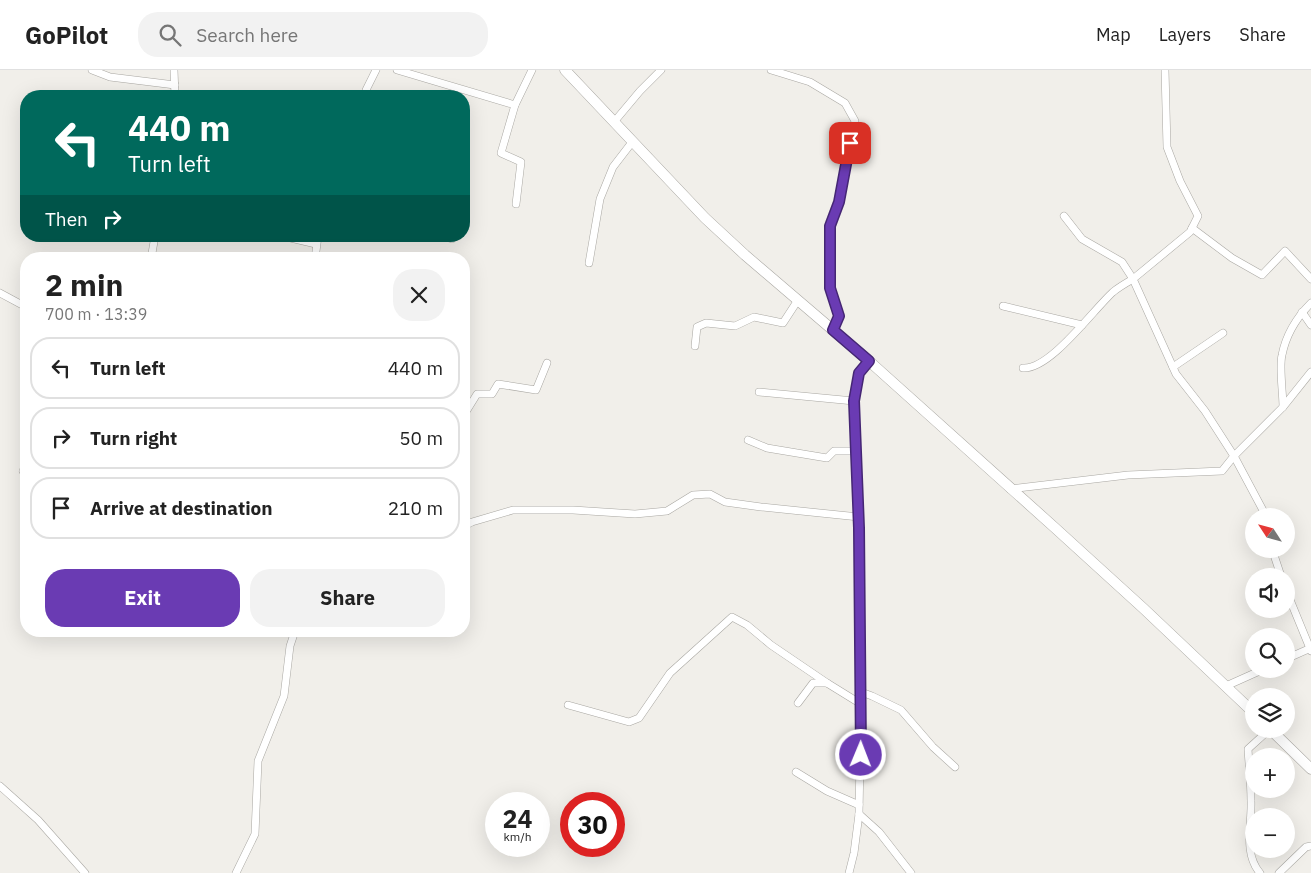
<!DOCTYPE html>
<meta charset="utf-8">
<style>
:root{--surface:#fff;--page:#f2f2f2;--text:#222;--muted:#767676;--line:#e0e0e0;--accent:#6a3bb3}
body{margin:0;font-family:"IBM Plex Sans",sans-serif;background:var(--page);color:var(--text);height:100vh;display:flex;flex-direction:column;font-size:19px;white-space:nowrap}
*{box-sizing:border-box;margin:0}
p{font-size:16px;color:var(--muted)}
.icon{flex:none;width:28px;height:28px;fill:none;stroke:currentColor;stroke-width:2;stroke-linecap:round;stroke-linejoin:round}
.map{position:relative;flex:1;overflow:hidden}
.panel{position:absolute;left:20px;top:182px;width:450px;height:385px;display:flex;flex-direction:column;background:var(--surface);border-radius:20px;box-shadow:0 5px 20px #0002}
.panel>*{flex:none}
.banner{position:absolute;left:20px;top:20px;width:450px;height:152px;border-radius:20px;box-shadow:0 5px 20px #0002;background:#00695c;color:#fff;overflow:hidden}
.needle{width:32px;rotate:306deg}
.controls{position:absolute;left:1245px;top:438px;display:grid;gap:10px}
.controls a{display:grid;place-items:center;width:50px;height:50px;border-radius:50%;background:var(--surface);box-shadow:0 5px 20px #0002;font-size:25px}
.speed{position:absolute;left:485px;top:722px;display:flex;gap:10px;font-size:25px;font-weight:700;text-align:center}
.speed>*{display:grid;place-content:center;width:65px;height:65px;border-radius:50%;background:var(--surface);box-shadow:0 5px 20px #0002;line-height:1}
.speed small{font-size:12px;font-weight:400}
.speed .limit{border:8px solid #d22;background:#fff;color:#111}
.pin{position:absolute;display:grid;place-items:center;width:42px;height:42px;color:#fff;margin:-21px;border-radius:10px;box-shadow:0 2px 8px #0006}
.me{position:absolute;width:55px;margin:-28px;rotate:1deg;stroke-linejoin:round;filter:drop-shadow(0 0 4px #0008)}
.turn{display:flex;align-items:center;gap:18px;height:105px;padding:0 25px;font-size:22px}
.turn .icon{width:65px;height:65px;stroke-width:2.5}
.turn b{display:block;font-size:35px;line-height:42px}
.then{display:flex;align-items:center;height:48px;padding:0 25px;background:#0003;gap:10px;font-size:19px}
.round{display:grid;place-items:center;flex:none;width:52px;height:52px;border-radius:20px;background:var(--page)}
.overview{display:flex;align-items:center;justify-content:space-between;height:85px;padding:0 25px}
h1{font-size:30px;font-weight:700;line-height:38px}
.primary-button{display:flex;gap:10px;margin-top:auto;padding:10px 25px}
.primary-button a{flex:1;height:58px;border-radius:20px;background:var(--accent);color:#fff;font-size:20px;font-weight:700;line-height:58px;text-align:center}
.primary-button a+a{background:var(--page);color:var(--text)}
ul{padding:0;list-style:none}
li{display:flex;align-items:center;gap:15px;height:62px;margin:0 10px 8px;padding:0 15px;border:2px solid var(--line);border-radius:20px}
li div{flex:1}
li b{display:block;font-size:19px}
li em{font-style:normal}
header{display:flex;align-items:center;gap:30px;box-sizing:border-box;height:70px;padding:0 25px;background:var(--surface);border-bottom:1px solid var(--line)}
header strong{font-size:24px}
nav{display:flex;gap:28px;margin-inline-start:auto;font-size:18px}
.search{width:350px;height:45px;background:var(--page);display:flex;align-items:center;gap:12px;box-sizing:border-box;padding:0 18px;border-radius:20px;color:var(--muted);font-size:19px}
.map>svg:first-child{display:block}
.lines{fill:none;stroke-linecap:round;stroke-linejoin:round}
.minor-casing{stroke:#a9a7a2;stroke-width:8}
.secondary-casing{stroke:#a9a7a2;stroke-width:11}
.minor{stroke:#fff;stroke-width:7}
.secondary{stroke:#fff;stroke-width:10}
.route-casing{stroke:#452674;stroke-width:12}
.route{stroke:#6a3bb3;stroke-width:9}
</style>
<header>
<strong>GoPilot</strong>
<div class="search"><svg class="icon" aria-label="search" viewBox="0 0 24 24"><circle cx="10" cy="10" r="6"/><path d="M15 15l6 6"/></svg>Search here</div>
<nav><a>Map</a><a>Layers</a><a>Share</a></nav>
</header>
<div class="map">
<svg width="1311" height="803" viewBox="0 0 1311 803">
<rect width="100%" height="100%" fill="#f1efea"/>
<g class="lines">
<defs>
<g id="minor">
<polyline points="92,0 110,7 175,15"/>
<polyline points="174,0 175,26"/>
<polyline points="397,0 515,35 532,0"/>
<polyline points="771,0 810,12 845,33 855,51 845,90 839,132 830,156 830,218 839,246 833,260"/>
<polyline points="1165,0 1167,77 1180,111 1198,146 1190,162 1133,209 1176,304 1205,341 1234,386 1266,446"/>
<polyline points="366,26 366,20 376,0"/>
<polyline points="515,35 501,83 521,92 516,134"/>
<polyline points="614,52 640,21 661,0"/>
<polyline points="1192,158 1232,188 1262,205 1285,181 1311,209"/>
<polyline points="282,166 316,174"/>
<polyline points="442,166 452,169"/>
<polyline points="151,189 155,166"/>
<polyline points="315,189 318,166"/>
<polyline points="589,193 600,129 613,97 633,71"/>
<polyline points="0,223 26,237"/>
<polyline points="1003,236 1082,255"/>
<polyline points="1302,242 1311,255"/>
<polyline points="695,276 697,257 706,253 735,256 754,247 783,253 798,230"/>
<polyline points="1173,297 1223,263"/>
<path d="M1023,298C1050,300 1093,240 1113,222C1119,217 1126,213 1133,209L1122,192L1082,169L1064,146"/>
<polyline points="759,322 854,331"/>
<polyline points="1283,337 1311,302"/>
<polyline points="464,345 477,324 492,324 498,314 536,320 547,293"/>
<polyline points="748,370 767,378 827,388 834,381 856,381"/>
<polyline points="23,401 26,394"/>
<path d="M1010,419L1128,405L1222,401L1234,386L1283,337C1283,323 1279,297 1282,285C1286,265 1297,247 1311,233"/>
<polyline points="464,456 472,452 513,440 573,440 635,444 667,441 693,425 710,424 725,432 761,437 859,447"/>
<polyline points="1272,479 1281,506"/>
<polyline points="1286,520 1311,581"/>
<polyline points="1286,589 1311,578"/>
<polyline points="1226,616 1264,599"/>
<polyline points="861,622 872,626 901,640 933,677 955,697"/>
<polyline points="798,633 813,613 827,613 861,634"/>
<polyline points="568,635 629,652 639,648 670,603 732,547 747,555 771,575 827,613"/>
<polyline points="796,702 827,721 859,735"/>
<polyline points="0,716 38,750 85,803"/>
<polyline points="859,744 879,762 911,803"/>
<polyline points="236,803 255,764 258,691 284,626 290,576 295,561"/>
<polyline points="849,803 854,783 859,744 861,634 859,458 854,331 859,303 869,291"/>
<path d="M1260,803C1243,783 1252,754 1251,731C1251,713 1249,696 1248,679L1270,659"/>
<polyline points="1279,803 1306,777 1311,776"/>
</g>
<g id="secondary">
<polyline points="565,0 705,148 745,185 869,291 1054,457 1143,538 1254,643"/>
<polyline points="1270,659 1311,699"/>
</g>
</defs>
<!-- minor casing -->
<use href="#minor" class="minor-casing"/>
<!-- secondary casing -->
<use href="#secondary" class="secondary-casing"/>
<!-- minor -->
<use href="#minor" class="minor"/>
<!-- secondary -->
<use href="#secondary" class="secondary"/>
</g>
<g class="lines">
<defs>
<polyline id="route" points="850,73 839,132 830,156 830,218 839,246 833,260 869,291 859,303 854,331 859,458 861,685"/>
</defs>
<!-- route casing -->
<use href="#route" class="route-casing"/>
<!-- route -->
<use href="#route" class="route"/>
</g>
</svg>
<div class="controls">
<a><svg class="needle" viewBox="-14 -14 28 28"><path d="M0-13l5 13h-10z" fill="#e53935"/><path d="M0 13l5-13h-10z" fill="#767676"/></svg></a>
<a><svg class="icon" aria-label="sound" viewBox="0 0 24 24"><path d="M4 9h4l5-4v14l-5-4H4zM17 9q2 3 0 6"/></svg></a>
<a><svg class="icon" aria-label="search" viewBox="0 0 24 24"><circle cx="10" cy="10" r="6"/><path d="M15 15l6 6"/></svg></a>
<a><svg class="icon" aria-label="layers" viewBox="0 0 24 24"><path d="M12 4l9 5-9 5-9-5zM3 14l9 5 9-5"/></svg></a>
<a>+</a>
<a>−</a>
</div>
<div class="speed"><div>24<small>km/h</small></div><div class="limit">30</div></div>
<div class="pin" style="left:850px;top:73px;background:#d93025"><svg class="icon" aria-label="arrive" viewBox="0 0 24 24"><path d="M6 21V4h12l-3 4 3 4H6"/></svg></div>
<svg class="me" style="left:861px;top:685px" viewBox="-20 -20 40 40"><circle r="17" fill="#6a3bb3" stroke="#fff" stroke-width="3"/><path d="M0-11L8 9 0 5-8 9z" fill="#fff"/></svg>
<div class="banner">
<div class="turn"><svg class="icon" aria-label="left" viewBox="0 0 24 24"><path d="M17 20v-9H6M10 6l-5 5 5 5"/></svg><div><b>440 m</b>Turn left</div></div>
<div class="then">Then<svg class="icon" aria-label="right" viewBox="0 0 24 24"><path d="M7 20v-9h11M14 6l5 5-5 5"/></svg></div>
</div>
<section class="panel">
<div class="overview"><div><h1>2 min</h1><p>700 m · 13:39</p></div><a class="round"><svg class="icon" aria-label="close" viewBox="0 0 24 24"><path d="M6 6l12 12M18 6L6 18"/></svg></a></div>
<ul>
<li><svg class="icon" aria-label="left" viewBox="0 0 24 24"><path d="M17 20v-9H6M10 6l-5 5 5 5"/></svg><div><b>Turn left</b></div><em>440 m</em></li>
<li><svg class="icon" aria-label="right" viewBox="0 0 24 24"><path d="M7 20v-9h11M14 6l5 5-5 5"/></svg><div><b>Turn right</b></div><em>50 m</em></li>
<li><svg class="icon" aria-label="arrive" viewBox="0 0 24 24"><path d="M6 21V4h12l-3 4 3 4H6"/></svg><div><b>Arrive at destination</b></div><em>210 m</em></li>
</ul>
<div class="primary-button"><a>Exit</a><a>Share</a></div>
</section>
</div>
